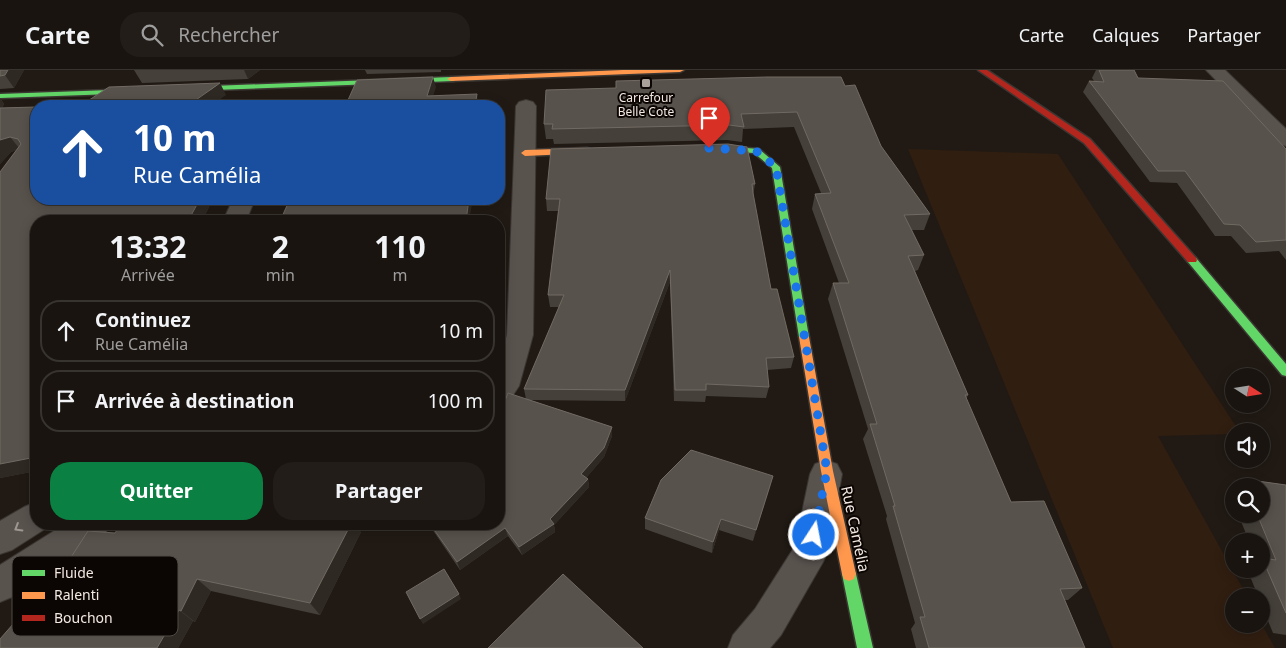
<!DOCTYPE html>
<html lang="fr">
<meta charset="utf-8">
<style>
:root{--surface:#19140f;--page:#221d18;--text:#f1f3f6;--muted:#9f9e9e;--line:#37332f;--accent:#0b8043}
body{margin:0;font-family:"Noto Sans",sans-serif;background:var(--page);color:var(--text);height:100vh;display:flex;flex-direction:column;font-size:19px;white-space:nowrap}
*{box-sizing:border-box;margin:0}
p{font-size:16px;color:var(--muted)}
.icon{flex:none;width:28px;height:28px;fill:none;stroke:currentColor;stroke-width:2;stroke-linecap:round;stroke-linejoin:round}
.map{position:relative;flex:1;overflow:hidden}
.side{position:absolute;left:30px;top:145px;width:475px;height:315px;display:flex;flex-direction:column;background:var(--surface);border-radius:20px;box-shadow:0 2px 12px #0003,0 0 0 1px var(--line)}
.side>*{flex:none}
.guide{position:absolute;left:30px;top:30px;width:475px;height:105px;border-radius:20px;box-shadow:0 2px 12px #0003,0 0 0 1px var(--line);background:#1a4fa0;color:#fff;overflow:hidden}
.needle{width:32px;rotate:102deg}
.tools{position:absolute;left:1225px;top:298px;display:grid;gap:10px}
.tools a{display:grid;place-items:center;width:45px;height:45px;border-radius:50%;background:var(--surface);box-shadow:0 2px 12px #0003,0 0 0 1px var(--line);font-size:25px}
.pin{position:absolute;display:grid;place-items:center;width:42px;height:42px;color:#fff;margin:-51px -21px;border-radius:50% 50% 50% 0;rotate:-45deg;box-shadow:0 0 5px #0007}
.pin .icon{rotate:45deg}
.me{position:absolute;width:55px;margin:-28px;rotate:11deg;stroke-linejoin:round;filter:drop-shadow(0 0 4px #0008)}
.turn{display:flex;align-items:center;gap:18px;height:105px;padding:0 20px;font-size:22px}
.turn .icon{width:65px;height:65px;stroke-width:2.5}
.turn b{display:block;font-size:35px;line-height:42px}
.eta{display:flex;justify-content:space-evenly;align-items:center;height:85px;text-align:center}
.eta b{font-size:30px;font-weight:700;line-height:35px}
.cta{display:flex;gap:10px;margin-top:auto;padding:10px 20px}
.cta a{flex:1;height:58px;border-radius:20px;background:var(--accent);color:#fff;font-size:20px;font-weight:700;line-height:58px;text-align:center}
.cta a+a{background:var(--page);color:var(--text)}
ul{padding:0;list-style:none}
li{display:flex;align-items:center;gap:15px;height:62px;margin:0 10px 8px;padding:0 10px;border:2px solid var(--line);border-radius:20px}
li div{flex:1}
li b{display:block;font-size:19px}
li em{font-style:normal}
header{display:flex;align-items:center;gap:30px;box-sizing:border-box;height:70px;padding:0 25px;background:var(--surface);border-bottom:1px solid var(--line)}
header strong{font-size:24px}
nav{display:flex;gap:28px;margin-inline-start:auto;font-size:18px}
.search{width:350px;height:45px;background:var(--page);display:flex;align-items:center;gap:12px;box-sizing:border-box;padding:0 18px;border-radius:20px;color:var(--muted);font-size:19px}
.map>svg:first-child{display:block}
.built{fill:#301e10}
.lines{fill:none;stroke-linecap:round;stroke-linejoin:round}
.street-casing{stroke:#3c3733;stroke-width:2}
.fast-casing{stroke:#3c3733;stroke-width:3}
.slow-casing{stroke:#3c3733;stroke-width:3}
.jam-casing{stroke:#3c3733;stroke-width:3}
.street{fill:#59534e;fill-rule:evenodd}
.fast{fill:#63d668;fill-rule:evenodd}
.slow{fill:#ff974d;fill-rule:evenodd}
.jam{fill:#b3261e;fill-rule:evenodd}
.wall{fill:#45403a}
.shaded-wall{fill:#2f2923}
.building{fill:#58524c;stroke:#706a63}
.oneway{stroke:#9e9691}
.route{stroke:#1a73e8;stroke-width:9;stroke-dasharray:0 16.2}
.poi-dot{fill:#aaa19a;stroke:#0b0603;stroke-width:2}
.labels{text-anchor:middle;stroke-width:4;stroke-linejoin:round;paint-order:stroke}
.far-poi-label{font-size:12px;fill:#f3e9e2;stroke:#0b0603}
.street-label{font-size:15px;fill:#f3e9e2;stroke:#0b0603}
.key{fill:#0b0603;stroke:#514a46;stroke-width:1}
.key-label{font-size:14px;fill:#f3e9e2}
</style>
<header>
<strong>Carte</strong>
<div class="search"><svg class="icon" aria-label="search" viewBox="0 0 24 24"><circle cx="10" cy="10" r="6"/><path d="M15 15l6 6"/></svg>Rechercher</div>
<nav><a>Carte</a><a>Calques</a><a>Partager</a></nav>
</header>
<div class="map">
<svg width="1286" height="578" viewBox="0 0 1286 578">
<rect width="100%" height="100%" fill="#211a14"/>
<!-- built -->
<polygon class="built" points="908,79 1058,84 1239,361 1234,361 1234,364 1158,366 1247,526 1234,526 1234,554 1261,553 1275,578 1113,578"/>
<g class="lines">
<defs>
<g id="street">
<polygon points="1206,0 1225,0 1286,59 1286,76 1279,74"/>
<polygon points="526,30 533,32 536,36 533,265 519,316 509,331 499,334 499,290 507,265 516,36 519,32"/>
<polygon points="233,129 255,129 246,151 223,151"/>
<polygon points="826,390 837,394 842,404 828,481 823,492 781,565 770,578 728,578 733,565 755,539 795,476 810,404 815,394"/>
<polygon points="36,432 36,454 49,454 48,457 12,480 0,484 0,451 24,437"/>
<polygon points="65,454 109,454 105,465 12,527 0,532 0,495"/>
</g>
<g id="fast">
<polygon points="451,7 455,9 454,11 186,21 182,19 186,17"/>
<polygon points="138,19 142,21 141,23 0,28 0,24"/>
<polygon points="710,75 759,79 780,97 809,267 808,270 804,271 799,267 772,98 754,83 707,80 707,76"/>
<polygon points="1192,187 1196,188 1286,294 1286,306 1282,305 1188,192 1187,190 1188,188"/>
<polygon points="849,497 854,499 856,504 873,578 857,578 842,504 844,499"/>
</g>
<g id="slow">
<polygon points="623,0 684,0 680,2 451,11 447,9 451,7"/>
<polygon points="587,78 590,79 590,83 525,86 521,83 525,80"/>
<polygon points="804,263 809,267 833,401 856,504 854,509 849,511 844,509 842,504 821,401 799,267"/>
</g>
<polygon id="jam" points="978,0 987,0 1090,69 1196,188 1197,190 1196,192 1188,192 1084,73"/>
</defs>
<!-- street casing -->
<use href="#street" class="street-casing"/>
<!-- fast casing -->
<use href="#fast" class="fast-casing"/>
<!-- slow casing -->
<use href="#slow" class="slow-casing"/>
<!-- jam casing -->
<use href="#jam" class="jam-casing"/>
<!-- street -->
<use href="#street" class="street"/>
<!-- fast -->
<use href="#fast" class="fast"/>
<!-- slow -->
<use href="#slow" class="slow"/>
<!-- jam -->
<use href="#jam" class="jam"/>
</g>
<!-- wall -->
<g class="wall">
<polygon points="0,0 24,0 14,18 0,19"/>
<polygon points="134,0 260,0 248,9 142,13"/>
<polygon points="365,0 441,0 441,2 367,4"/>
<polygon points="1096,0 1134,0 1138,8 1286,79 1286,190 1279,181 1246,183 1231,166 1215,166 1177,113 1150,112 1083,22 1089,11 1094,11 1092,8"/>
<polygon points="845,16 881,76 930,144 924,160 912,160 924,185 918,200 915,201 968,325 966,329 1011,432 1082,518 1068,530 1065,530 1085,578 916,578 911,559 915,553 886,449 887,446 863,369 868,359 828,229 833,213 839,213 812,139 815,124 821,123 794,57 743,59 742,72 727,70 554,74 553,69 546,69 544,54"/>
<polygon points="0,28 4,34 2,38 36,37 36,129 213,129 202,151 36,151 36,401 0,408 0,102 17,80 11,82 0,94"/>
<polygon points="755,114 753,126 771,219 794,287 791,298 767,300 769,317 766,328 706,326 705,332 674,331 670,212 625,331 530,330 612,357 612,366 604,387 586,408 588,409 589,417 554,455 555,462 522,485 508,466 460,500 432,459 429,454 499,454 526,329 524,319 559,237 550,237 548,225 558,141 547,141 546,129"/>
<polygon points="773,406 753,471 719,460 712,483 645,459 645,448"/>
<polygon points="1243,409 1286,415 1286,565 1273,563 1261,534 1261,526 1258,526 1247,499 1261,499 1261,471 1249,471 1238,444 1261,444 1261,416 1234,416"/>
<polygon points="1234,417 1234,433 1229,421"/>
<polygon points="361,462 320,545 211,521 195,552 193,551 178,578 0,578 31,549 115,463"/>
</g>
<!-- shaded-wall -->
<g class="shaded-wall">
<polygon points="8,0 24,0 14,18 5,5"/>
<polygon points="244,0 260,0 248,9"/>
<polygon points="433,7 436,17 430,36 427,26"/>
<polygon points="220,13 226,25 211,36 193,32"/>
<polygon points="477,24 478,33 478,36 475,36"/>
<polygon points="0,28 4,34 0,41"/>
<polygon points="241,31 243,36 238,36"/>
<polygon points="10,67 20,79 11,82 0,94 0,70"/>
<polygon points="200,129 213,129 202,151 188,151"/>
<polygon points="469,129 473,129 469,151 466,151"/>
<polygon points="670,200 670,212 625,331 625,320"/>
<polygon points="612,357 612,366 604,387 582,413 581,404"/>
<polygon points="36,387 36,401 0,408 0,394"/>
<polygon points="773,406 770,418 753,471 756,460"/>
<polygon points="588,409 589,417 554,455 555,462 522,485 519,477 550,449"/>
<polygon points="721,449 719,460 712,483 713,472"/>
<polygon points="351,454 356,454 361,462 320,545 310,533"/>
<polygon points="505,458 508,466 460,500 457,492"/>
<polygon points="197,509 211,521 195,552 181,541"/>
<polygon points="459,524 461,529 423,554 420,549"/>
<polygon points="179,540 193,551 178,578 157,578"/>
</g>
<!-- building -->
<g class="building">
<polygon points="0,0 8,0 5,5 0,6"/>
<polygon points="1099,0 1134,0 1138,8 1223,11 1286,79 1286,170 1256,172 1240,155 1224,154 1185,101 1158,101 1089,11 1104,12"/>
<polygon points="433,7 427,26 477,24 475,36 335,36 336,31 348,30 357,10"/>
<polygon points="767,7 841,7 845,16 855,15 881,76 930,144 904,145 924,185 908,186 968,325 965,325 1011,432 1044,431 1082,518 1060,519 1085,578 929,578 920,547 925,547 893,436 895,436 870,354 877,354 833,213 849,213 815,124 831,123 797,42 741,44 744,57 729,55 552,59 553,54 544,54 546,20 616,18 616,11"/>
<polygon points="220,13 193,32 241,31 238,36 74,36 80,36 109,17"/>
<polygon points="36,37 36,129 200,129 188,151 36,151 36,387 0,394 0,102 21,74 18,69 10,67 0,70 0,38"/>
<polygon points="728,74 747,77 755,114 752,114 753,123 771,219 777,219 794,287 766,288 769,317 706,314 706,320 675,320 670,200 625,320 524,319 564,225 548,225 560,129 546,129 551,79"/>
<polygon points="290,129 469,129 466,151 280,151"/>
<polygon points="508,323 612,357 604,378 581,404 588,409 550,449 554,454 519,477 505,458 457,492 430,454 499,454 499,347"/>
<polygon points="691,380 773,406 756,460 721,449 713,472 645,448 661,410"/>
<polygon points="1243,409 1286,415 1286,543 1262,488 1276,490 1257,444 1261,444 1261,416 1246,416"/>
<polygon points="121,454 351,454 310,533 197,509 181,541 179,540 157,578 0,578 0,569 21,545 31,549 88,461 115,463"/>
<polygon points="444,499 459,524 420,549 406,522"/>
<polygon points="563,504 643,578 488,578"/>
</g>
<!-- one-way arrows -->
<defs><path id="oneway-chevron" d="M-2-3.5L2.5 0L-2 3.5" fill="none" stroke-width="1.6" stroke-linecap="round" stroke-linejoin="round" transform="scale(1.25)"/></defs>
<use class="oneway" href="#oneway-chevron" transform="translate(18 458) rotate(149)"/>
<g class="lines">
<!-- route -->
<polyline class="route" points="709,78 756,81 776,97 827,401 814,465"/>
</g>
<!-- markers -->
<rect class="poi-dot" x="641" y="8" width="10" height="10" rx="2.5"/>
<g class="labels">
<!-- far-poi labels -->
<g class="far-poi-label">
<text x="646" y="32">Carrefour<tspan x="646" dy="14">Belle Cote</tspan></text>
</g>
<!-- street labels -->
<g class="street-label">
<text transform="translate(855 459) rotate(78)" y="5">Rue Camélia</text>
</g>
</g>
<!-- legend -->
<rect x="12" y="486" width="166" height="80" rx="8" class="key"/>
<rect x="22" y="500" width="23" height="6" fill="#63d668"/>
<rect x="22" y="522" width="23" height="7" fill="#ff974d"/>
<rect x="22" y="545" width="23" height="6" fill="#b3261e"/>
<g class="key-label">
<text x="54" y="508">Fluide</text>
<text x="54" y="530">Ralenti</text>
<text x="54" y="553">Bouchon</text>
</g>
</svg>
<div class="tools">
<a><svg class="needle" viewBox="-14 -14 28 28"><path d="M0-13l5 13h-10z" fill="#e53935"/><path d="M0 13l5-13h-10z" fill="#9f9e9e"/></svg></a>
<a><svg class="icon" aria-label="sound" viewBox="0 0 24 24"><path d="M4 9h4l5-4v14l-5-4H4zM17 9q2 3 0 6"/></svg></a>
<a><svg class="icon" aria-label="search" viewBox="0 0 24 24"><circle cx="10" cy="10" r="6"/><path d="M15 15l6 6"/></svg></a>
<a>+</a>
<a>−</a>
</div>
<div class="pin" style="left:709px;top:78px;background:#d93025"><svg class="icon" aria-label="arrive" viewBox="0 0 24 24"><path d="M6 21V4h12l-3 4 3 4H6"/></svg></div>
<svg class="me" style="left:814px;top:465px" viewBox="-20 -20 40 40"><circle r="17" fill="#1a73e8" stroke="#fff" stroke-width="3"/><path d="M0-11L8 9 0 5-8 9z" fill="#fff"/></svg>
<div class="guide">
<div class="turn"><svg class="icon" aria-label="ahead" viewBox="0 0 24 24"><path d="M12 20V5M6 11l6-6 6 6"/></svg><div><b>10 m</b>Rue Camélia</div></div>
</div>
<section class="side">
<div class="eta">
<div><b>13:32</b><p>Arrivée</p></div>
<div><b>2</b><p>min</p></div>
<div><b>110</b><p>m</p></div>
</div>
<ul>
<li><svg class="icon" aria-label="ahead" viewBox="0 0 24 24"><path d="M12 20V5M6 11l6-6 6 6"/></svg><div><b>Continuez</b><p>Rue Camélia</p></div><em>10 m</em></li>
<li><svg class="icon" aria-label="arrive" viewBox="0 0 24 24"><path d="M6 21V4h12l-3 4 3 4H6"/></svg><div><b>Arrivée à destination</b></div><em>100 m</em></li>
</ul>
<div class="cta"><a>Quitter</a><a>Partager</a></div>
</section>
</div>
